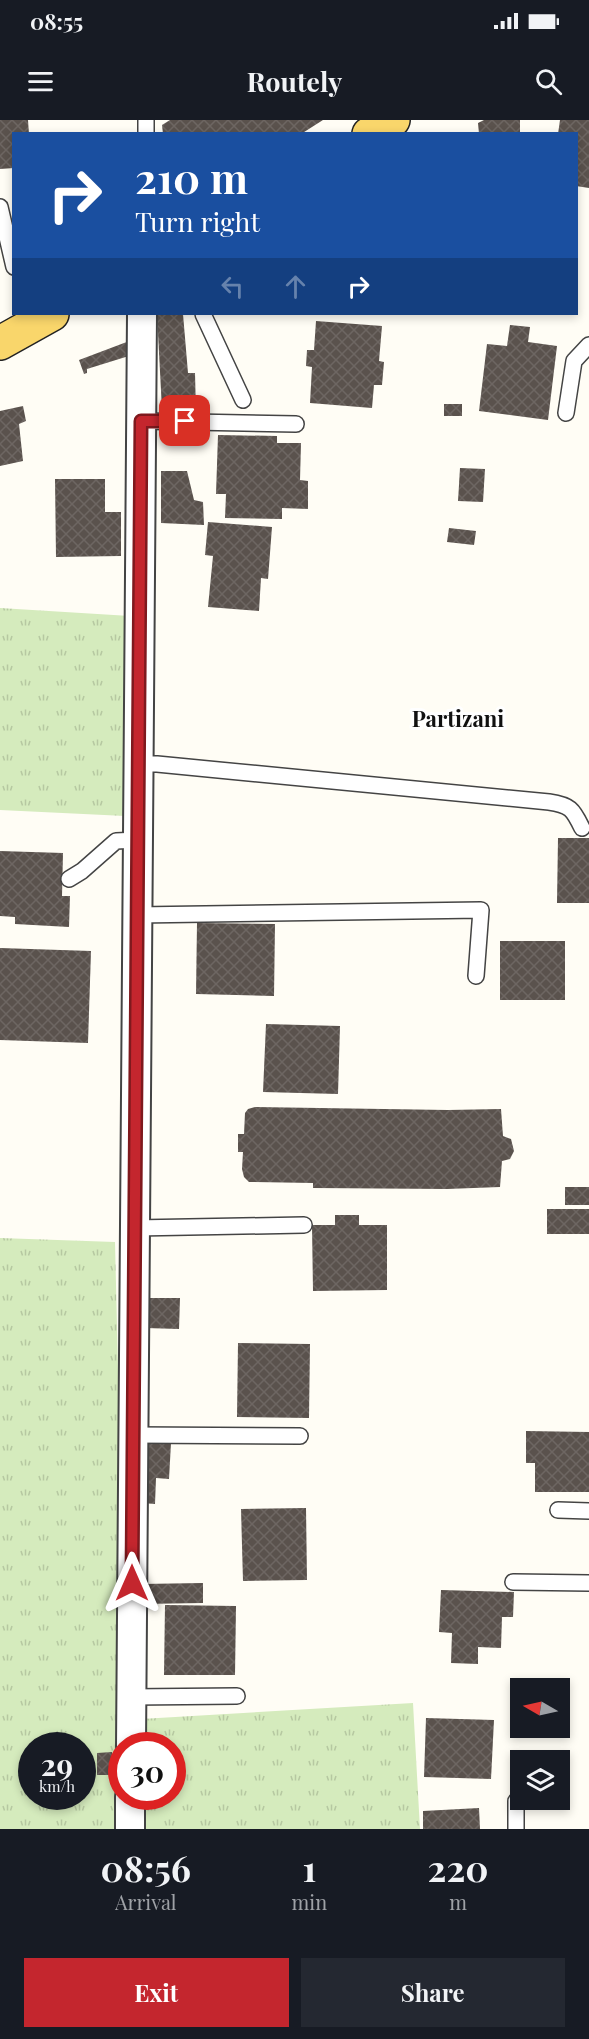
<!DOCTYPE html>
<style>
:root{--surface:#171b24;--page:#242831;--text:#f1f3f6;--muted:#9ea1a6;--accent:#c4262e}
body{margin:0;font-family:"Playfair Display",serif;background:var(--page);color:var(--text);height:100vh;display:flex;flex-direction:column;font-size:22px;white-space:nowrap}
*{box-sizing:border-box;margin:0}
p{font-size:20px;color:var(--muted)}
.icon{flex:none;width:33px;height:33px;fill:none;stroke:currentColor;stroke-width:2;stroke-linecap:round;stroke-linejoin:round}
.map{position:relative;height:1709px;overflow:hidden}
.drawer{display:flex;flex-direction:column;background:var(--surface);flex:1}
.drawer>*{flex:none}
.top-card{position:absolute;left:12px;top:12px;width:566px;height:183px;border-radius:0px;box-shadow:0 3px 9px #0003;background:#1a4fa0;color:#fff;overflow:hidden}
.needle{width:39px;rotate:279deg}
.buttons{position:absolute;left:510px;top:1558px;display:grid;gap:12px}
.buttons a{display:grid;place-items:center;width:60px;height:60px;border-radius:0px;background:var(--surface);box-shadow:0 3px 9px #0003;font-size:30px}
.speed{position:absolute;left:18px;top:1612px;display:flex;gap:12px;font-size:30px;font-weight:700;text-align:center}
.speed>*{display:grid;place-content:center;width:78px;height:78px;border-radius:50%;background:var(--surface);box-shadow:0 3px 9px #0003;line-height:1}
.speed small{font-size:15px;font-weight:400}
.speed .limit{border:9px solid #d22;background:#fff;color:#111}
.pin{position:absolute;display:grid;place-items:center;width:51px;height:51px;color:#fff;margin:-26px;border-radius:12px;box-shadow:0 3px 9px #0006}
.me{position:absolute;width:66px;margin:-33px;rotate:0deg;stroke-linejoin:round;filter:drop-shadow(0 0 4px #0008)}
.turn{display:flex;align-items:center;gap:21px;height:126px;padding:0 24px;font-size:27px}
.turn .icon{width:78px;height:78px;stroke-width:2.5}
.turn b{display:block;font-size:42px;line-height:51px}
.lanes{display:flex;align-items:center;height:57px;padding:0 24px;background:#0003;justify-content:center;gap:30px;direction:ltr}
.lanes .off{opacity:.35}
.eta{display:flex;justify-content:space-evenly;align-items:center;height:102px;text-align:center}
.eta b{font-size:36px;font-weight:700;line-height:42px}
.primary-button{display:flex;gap:12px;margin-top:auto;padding:12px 24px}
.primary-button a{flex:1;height:69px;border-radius:0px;background:var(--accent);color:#fff;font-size:24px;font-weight:700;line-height:69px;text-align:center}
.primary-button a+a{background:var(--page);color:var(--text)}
.status{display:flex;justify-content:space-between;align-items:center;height:42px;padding:0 30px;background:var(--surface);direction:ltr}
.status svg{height:16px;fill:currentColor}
header{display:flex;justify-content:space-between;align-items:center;height:78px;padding:0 24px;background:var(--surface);font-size:27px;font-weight:700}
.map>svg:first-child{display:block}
.grass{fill:url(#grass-tufts);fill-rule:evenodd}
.building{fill:url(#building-cross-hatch)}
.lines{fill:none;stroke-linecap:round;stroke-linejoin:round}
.lane-casing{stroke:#444;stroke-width:18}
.street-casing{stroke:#444;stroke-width:32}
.primary-casing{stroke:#222;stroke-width:36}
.lane{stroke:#fff;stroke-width:15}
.street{stroke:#fff;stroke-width:28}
.primary{stroke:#f9d66b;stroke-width:33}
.route-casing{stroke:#7f191e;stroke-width:15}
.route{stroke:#c4262e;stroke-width:10}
.labels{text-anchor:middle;stroke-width:6;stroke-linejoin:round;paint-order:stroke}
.quarter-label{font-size:22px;font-weight:bold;fill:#111;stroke:#fff}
</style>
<div class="status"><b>08:55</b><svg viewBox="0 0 49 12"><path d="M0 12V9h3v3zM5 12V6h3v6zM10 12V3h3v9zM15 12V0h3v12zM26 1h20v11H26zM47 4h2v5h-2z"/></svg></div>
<header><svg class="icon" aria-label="menu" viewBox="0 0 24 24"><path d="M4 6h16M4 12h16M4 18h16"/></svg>Routely<svg class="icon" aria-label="search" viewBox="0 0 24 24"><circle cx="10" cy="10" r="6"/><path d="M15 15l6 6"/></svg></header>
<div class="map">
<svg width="589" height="1709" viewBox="0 0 589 1709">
<defs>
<pattern id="grass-tufts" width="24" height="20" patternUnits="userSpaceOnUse" patternTransform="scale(1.5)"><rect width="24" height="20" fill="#d5ebbd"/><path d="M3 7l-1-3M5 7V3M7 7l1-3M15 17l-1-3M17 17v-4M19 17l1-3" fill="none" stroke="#b6c8a1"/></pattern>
<pattern id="building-cross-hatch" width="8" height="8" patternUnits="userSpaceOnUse" patternTransform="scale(1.5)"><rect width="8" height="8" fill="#5a524d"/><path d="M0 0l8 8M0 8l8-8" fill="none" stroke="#6d6662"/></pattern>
</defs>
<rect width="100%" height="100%" fill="#fffdf5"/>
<!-- grass -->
<g class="grass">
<polygon points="0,488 130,496 125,696 0,690"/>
<path d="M0,1118L115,1122L120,1334L117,1438V1603L115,1674L117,1709H0ZM32,1626H82V1677H32Z"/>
<polygon points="413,1583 420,1709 143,1709 143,1677 172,1677 172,1626 142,1626 141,1599"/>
</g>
<!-- building -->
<g class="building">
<polygon points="0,0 28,0 29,14 14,14 14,48 0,49"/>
<polygon points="170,0 323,0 301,14 163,14 162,5"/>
<polygon points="484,0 520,0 520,14 479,14 478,3"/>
<polygon points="560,0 589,0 589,68 576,66 576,14 558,14"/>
<polygon points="157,194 183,194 188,253 195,253 196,292 162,290"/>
<polygon points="316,201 382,206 379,241 384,242 382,265 374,265 372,288 310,283 312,247 306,246 307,230 314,230"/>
<polygon points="510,205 530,207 528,222 557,226 548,300 479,291 487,224 507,226"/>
<polygon points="132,220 132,235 87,249 87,253 84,254 79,240"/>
<rect x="444" y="284" width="18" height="12"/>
<polygon points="23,286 26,301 19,304 23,341 0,346 0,291"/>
<polygon points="218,315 277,316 277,323 301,323 300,360 308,361 308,389 282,388 282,399 225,398 226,374 216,374"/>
<polygon points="460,348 485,349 483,382 458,381"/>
<polygon points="161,351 187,351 194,380 203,382 204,405 161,403"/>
<polygon points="55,359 105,359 105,392 121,392 121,436 56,437"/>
<polygon points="208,402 272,407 268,459 261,458 259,491 208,487 213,436 205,435"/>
<polygon points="449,408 476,411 474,425 447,422"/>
<polygon points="558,718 589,718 589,783 557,783"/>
<polygon points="0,731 63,733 62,776 70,776 69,807 15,804 15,797 0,796"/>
<polygon points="197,803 275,804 274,876 196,874"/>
<rect x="500" y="821" width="65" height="59"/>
<polygon points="0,828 91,831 88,923 0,920"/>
<polygon points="266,904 340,906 338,974 263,972"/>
<polygon points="255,987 448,990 501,989 503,1016 511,1019 514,1031 510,1039 502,1041 500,1067 447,1069 313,1068 313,1063 249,1062 244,1057 242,1049 243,1032 238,1032 238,1014 244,1014 245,993 248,989"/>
<rect x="565" y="1067" width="24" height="18"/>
<rect x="547" y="1089" width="42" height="25"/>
<polygon points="335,1095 359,1095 359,1105 387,1105 387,1170 313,1171 312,1105 335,1105"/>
<polygon points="146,1178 180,1178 179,1209 145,1208"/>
<polygon points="238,1223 310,1224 309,1298 237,1297"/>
<polygon points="526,1311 589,1312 589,1372 535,1372 535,1343 526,1343"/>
<polygon points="171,1323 169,1359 156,1358 155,1384 142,1383 144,1324"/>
<polygon points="306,1388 307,1460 243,1461 241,1389"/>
<polygon points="203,1463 203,1483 141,1484 141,1464"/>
<polygon points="441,1470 514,1472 513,1497 502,1497 501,1528 478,1527 478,1544 451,1543 452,1513 439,1512"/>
<polygon points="165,1485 236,1486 235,1555 164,1555"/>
<polygon points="426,1598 494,1600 491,1659 424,1657"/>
<polygon points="112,1632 112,1655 97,1655 97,1633"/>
<polygon points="479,1688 480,1709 423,1709 423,1691"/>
</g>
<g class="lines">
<defs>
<g id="lane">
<polyline points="146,0 146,14"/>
<polyline points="0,87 14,147"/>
<polyline points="203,194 243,280"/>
<polyline points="566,293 574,241 589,225"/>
<polyline points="141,301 296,304"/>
<path d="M138,644H157L549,682C570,685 573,689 582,708"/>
<polyline points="69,759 82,751 116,721 138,720"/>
<polyline points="137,795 481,790 476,856"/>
<polyline points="135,1108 304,1105"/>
<polyline points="133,1315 300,1316"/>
<polyline points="558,1390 589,1391"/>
<polyline points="513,1462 589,1463"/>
<polyline points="131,1577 237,1576"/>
<polyline points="516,1681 516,1709"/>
</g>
<g id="street">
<polyline points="131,1626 142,194"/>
<polyline points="130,1709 130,1677"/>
</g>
<g id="primary">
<polyline points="369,14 393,0"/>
<polyline points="0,223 52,194"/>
</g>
</defs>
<!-- lane casing -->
<use href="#lane" class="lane-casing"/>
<!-- street casing -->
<use href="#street" class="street-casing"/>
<!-- primary casing -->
<use href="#primary" class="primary-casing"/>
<!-- lane -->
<use href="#lane" class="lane"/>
<!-- street -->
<use href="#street" class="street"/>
<!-- primary -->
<use href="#primary" class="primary"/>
</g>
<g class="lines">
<defs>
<polyline id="route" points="132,1463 141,301 185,301"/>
</defs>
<!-- route casing -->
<use href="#route" class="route-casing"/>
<!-- route -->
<use href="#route" class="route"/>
</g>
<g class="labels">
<!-- quarter labels -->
<g class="quarter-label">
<text x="458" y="607">Partizani</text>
</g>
</g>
</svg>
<div class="buttons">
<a><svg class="needle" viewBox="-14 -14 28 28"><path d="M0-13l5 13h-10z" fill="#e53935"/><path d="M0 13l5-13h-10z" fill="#9ea1a6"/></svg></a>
<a><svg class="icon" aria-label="layers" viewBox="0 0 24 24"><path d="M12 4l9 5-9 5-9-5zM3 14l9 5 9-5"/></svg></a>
</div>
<div class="speed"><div>29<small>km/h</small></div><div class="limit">30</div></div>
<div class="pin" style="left:185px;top:301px;background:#d93025"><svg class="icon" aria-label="arrive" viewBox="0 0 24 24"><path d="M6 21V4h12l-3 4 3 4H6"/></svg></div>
<svg class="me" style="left:132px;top:1463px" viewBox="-20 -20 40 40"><path d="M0-17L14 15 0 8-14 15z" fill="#c4262e" stroke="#fff" stroke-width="4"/></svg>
<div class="top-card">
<div class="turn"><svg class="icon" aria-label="right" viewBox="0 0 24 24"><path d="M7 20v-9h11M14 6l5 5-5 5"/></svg><div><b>210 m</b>Turn right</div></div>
<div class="lanes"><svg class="icon off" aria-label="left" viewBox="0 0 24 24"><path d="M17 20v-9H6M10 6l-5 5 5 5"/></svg><svg class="icon off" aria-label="ahead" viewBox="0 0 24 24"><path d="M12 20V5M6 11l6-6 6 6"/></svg><svg class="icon" aria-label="right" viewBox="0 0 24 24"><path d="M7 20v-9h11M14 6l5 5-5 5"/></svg></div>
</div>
</div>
<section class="drawer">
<div class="eta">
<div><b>08:56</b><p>Arrival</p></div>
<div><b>1</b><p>min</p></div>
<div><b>220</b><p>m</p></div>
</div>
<div class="primary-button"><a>Exit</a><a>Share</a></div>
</section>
